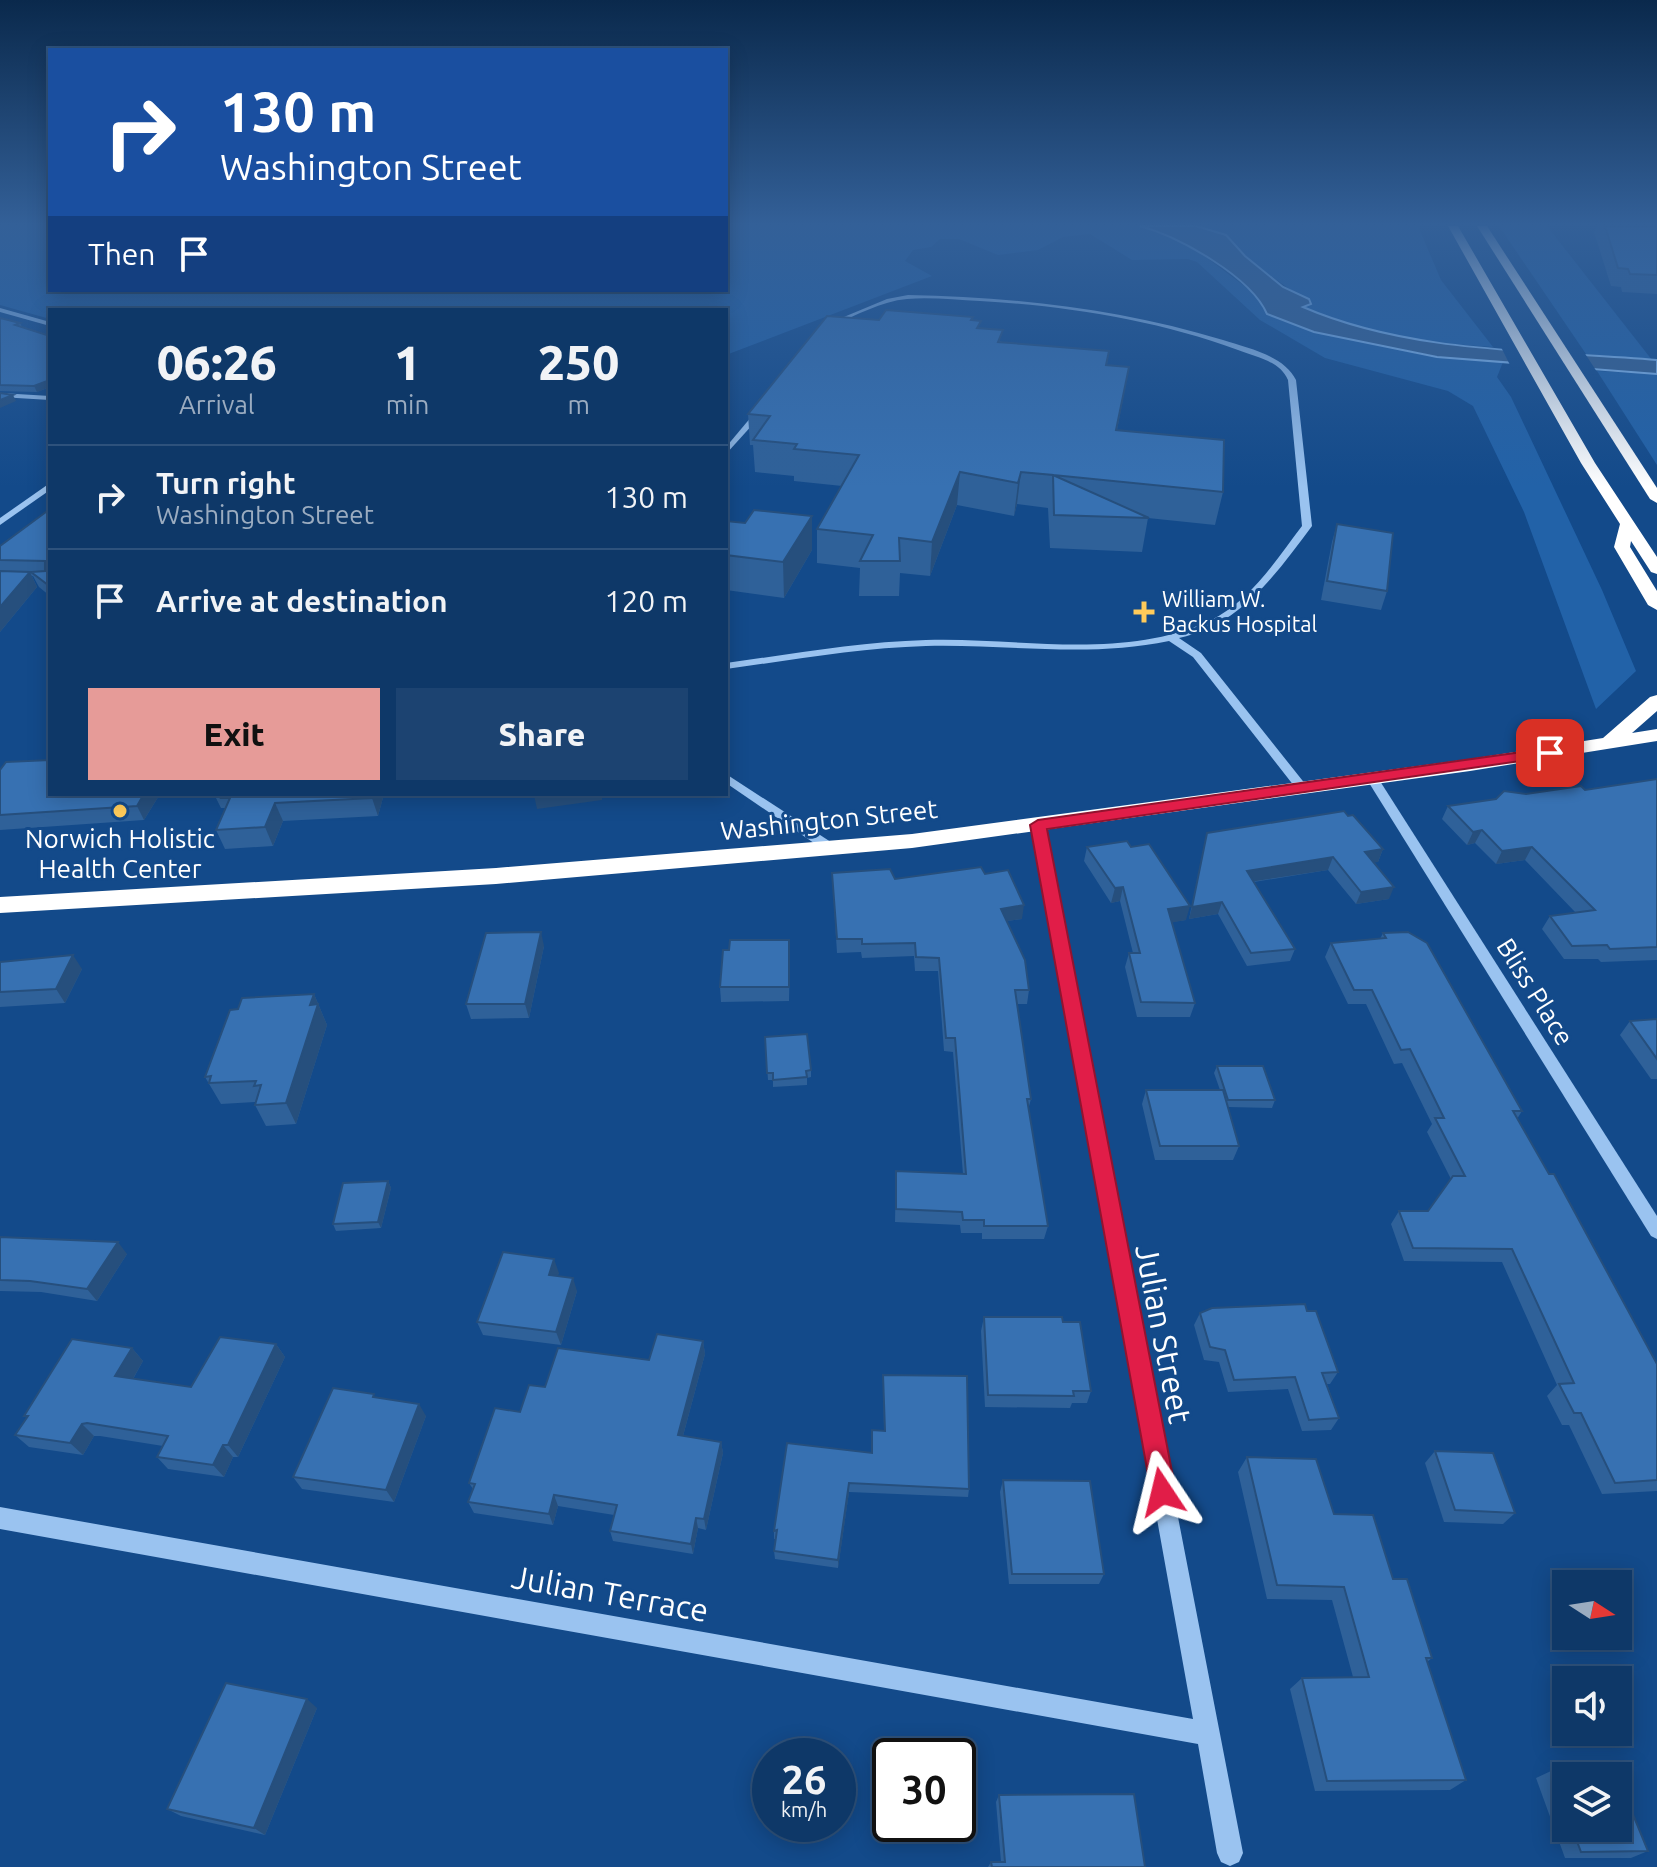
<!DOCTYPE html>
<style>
:root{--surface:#0e3868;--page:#1c4371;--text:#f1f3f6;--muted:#9bacc0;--line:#2e527c;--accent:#e69b98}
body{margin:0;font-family:Ubuntu,sans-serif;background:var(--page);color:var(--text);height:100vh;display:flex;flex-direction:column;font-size:30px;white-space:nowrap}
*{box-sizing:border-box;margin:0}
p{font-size:26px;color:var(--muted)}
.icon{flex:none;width:44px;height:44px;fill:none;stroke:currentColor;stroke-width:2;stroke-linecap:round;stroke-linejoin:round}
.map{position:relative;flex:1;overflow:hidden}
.details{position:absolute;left:48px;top:308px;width:680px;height:488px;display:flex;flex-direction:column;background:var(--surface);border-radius:0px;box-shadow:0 4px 20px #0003,0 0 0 2px var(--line)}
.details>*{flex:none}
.banner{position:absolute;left:48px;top:48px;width:680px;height:244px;border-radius:0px;box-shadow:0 4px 20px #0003,0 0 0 2px var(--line);background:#1a4fa0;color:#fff;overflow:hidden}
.needle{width:52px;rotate:102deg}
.buttons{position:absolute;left:1552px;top:1570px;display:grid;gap:16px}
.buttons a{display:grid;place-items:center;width:80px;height:80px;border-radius:0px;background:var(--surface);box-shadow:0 4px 20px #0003,0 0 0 2px var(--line);font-size:40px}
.speed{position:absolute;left:752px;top:1738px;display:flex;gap:16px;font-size:40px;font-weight:700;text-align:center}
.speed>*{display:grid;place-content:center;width:104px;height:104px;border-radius:50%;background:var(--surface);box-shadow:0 4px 20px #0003,0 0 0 2px var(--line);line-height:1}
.speed small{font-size:20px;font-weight:400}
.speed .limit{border:4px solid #111;border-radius:12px;background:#fff;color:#111}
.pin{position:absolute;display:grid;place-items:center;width:68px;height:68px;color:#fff;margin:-34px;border-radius:16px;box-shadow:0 4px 12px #0006}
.me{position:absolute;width:88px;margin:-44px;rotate:350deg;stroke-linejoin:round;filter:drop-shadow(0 0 6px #0008)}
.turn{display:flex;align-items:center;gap:28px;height:168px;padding:0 40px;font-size:36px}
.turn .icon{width:104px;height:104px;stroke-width:2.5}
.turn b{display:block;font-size:56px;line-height:68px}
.then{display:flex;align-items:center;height:76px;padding:0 40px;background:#0003;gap:16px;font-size:30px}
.eta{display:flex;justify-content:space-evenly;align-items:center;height:136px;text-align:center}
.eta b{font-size:48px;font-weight:800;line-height:56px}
.action{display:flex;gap:16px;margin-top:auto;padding:16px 40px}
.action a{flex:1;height:92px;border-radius:0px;background:var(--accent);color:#111;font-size:32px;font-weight:800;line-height:92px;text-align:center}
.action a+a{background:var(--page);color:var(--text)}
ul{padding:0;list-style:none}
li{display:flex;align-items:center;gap:24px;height:104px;padding:0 40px;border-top:2px solid var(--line)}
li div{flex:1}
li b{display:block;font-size:30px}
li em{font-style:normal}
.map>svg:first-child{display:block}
.green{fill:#2262a8}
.water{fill:#376090;stroke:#8cbff4;stroke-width:2}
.pier{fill:#134a8a}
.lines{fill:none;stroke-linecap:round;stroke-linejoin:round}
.minor{fill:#9ac3f0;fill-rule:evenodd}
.highway{fill:#fff;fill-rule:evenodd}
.wall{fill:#2f6199}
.shaded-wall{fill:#264f7d}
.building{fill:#3771b2;stroke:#264f7d;stroke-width:2}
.route{fill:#e11d48;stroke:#92132f;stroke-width:2}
.poi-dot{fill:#ffcb5a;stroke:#134a8a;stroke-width:3}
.labels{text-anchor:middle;stroke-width:6;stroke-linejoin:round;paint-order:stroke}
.far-poi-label{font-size:22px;fill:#fff;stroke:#134a8a;text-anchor:start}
.street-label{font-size:26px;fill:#fff;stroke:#134a8a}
.poi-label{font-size:26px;fill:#fff;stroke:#134a8a}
.near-street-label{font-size:32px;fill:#fff;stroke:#134a8a}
</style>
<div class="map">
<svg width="1657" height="1867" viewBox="0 0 1657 1867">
<rect width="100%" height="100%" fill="#134a8a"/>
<!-- green -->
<g class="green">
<polygon points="0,226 50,226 50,290 726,290 726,226 1142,226 1191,246 1247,288 1259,299 1267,314 1280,320 1312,331 1429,356 1503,362 1497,377 1511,397 1602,590 1636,671 1596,709 1524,512 1473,406 1448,391 1325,358 1260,320 1197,262 1188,259 1132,260 1090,234 1063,237 1038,250 998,255 959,239 940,239 931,247 913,250 905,261 932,276 726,355 726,310 50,310 50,319 0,305"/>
<path d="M1196,226H1418L1441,280L1493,347C1428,343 1363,334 1303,307L1310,304L1252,262L1228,237Z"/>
<polygon points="1499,226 1547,226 1652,360 1586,354"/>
<polygon points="1597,371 1657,374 1657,465"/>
</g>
<!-- water -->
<path class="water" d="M1140,226H1196L1226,235L1245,256L1283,287L1309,299L1311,304L1303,307C1412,354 1539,350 1657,360V374L1437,357L1314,332L1267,314C1251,277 1180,237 1140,226Z"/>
<!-- pier -->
<polygon class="pier" points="1499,343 1582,349 1599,375 1511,367"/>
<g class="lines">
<!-- minor -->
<g class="minor">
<path d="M908,295C1015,297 1120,309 1223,340C1247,348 1284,355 1296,380L1312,526C1276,574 1241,625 1179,638L1201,653L1306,785L1308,788L1306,791H1298L1193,657L1169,641C1089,658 1007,644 926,646C859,648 792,660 726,669V663C792,654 859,642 926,640C1018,637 1122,661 1209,621C1250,602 1276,560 1302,526L1288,380C1280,361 1256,357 1238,350C1156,320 1067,306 980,301C956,300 931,297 907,299C881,301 856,316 832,325L827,324L887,299Z"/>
<polygon points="0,308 50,322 50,326 0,312"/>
<polygon points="0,393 50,396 50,400 0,397"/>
<polygon points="757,410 764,412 726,454 726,447"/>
<polygon points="50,483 50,490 0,525 0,518"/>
<polygon points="726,774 837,846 838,849 837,852 827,852 726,783"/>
<polygon points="1372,774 1378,778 1657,1216 1657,1239 1651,1236 1366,778"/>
<polygon points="1038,821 1044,825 1220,1734 1243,1853 1239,1862 1230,1866 1221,1862 1217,1853 1198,1744 0,1529 0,1507 1193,1719 1032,825"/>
</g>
<!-- highway -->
<g class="highway">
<polygon points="1448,226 1458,226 1595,463 1657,557 1657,574 1651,572 1631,541 1630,547 1657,591 1657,610 1648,605 1614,547 1620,524 1581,463"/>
<polygon points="1477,226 1487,226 1657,488 1657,503 1650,499"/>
<polygon points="1657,695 1657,711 1632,733 1657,729 1657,741 1470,771 912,848 496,884 0,913 0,897 496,868 912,834 1470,759 1603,738 1650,697"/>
</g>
</g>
<!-- wall -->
<g class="wall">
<polygon points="1597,226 1657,226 1657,294 1622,292 1621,287 1611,286 1594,232"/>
<polygon points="973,317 972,320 980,328 1002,342 1109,351 1107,365 1129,367 1117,430 1223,492 1215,525 1148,518 1142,552 1050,548 1048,508 1017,504 1014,516 957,505 930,576 900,573 899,596 859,596 860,568 817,563 817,529 842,486 794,481 794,476 755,472 753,445 750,445 748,414 879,320"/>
<polygon points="0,318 20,323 22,327 50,336 50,387 37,392 0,391"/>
<polygon points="50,509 50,596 39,587 33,576 32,576 37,587 0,632 0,546"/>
<polygon points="726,521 812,550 784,598 726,590"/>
<polygon points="1337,524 1387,591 1381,610 1321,600 1332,542"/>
<polygon points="0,770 50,794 160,794 144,820 0,830"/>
<polygon points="1657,779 1657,960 1601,962 1598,959 1564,959 1542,929 1550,916 1576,913 1525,860 1496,864 1475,843 1467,845 1442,819 1448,806 1526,794 1585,790"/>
<polygon points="214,794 384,794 378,816 283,821 273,846 225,849 216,830 226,808 221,808"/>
<polygon points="1207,833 1383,849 1378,862 1374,862 1389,899 1356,904 1328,870 1254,882 1295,949 1290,961 1247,966 1218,914 1189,919"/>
<polygon points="1087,847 1186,920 1172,922 1195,1003 1190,1017 1137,1017 1125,967 1129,953 1133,953 1120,901 1111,903 1084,861"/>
<polygon points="832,873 895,879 985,874 1022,919 1007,921 1029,990 1027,1004 1017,1004 1031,1099 1028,1110 1048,1226 1044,1239 982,1239 982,1233 961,1233 960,1225 895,1222 896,1171 963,1174 953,1052 944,1051 938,971 915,971 914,956 862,958 861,952 837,953"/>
<polygon points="1383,933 1522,1111 1517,1119 1657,1364 1657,1491 1602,1494 1569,1425 1562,1425 1547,1396 1557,1385 1502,1262 1404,1261 1391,1224 1399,1211 1428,1211 1451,1179 1427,1132 1432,1124 1402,1063 1394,1064 1366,1004 1348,1004 1325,957 1331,943 1380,939"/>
<polygon points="544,946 529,1018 471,1019 466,1004"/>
<polygon points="790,954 789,1001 721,1002 720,987"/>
<polygon points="0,962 82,969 65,1003 0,1007"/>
<polygon points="314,994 327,1025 296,1124 266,1126 255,1105 255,1102 221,1104 205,1077 238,1009"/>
<polygon points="1657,1019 1657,1079 1651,1079 1620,1035 1630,1021"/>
<polygon points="765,1037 811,1070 811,1077 807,1078 807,1085 773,1087 773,1080 768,1080"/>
<polygon points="1217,1066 1275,1100 1272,1108 1228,1107 1239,1146 1233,1160 1155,1160 1142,1104 1146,1090 1220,1090 1214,1073"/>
<polygon points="388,1181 391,1188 381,1228 336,1231 333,1224"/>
<polygon points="0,1237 127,1254 97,1301 41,1292 0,1291"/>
<polygon points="559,1273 557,1276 577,1291 561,1345 483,1335 477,1322"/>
<polygon points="1307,1311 1338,1372 1330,1384 1327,1384 1339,1418 1331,1430 1302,1431 1288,1389 1228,1392 1219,1362 1204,1360 1194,1325 1200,1313"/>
<polygon points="984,1317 1063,1322 1091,1391 1087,1403 1072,1403 1070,1408 985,1407 981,1331"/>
<polygon points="703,1341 705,1354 683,1436 721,1442 723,1453 706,1530 698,1528 693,1554 613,1541 610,1531 614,1515 558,1506 553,1525 474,1513 468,1502 473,1489 469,1483 520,1412 545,1387 649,1360"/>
<polygon points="276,1344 285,1357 238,1457 233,1457 224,1477 168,1469 157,1457 163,1446 100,1436 94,1436 83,1455 29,1447 15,1435 27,1418 24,1416 132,1348 143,1361 133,1379 191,1387"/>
<polygon points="883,1375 969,1489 968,1497 849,1492 838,1568 775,1559 774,1551 776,1539 774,1539 774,1531 871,1453 884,1431"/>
<polygon points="376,1397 426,1416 394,1502 302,1489 293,1477"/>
<polygon points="1435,1451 1515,1513 1503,1524 1444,1522 1425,1463"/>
<polygon points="1247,1457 1334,1514 1393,1579 1432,1658 1427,1662 1466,1780 1450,1790 1315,1791 1290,1689 1302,1678 1353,1677 1332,1600 1267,1599 1238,1472"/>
<polygon points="1003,1480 1104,1574 1099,1584 1009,1584 1000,1492"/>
<polygon points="317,1708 265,1835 181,1816 167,1809"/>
<polygon points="1551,1771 1566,1776 1566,1828 1618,1828 1648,1851 1631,1858 1565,1858 1536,1778"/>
<polygon points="999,1795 1145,1867 988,1867 991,1862 1001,1862 996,1802"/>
</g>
<!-- shaded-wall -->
<g class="shaded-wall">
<polygon points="50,380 50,387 37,392 34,386"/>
<polygon points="13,395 16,401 0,408 0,400"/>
<polygon points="960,472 957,505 930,576 932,542"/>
<polygon points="1021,472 1017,504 1014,516 1018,483"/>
<polygon points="812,516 812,550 784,598 783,562"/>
<polygon points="30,572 37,587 0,632 0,607"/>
<polygon points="144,794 160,794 144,820 137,806"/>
<polygon points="373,794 384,794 378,816 372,798"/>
<polygon points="541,794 602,794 602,800 537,809 534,795"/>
<polygon points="275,803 283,821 273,846 265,827"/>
<polygon points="1482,830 1475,843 1467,845 1473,832"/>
<polygon points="1532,847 1525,860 1496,864 1502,851"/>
<polygon points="1383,849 1378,862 1360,865 1365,852"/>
<polygon points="1333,857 1328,870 1243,883 1247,871"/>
<polygon points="1123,887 1120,901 1111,903 1115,888"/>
<polygon points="1394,887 1389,899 1356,904 1361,892"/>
<polygon points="1222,902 1218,914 1189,919 1192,907"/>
<polygon points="1024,905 1022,919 1000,922 1001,909"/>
<polygon points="1190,906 1186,920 1164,924 1168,909"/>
<polygon points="541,932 544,946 529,1018 525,1004"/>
<polygon points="73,955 82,969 65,1003 56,989"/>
<polygon points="314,994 327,1025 296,1124 286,1103"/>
<polygon points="388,1181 391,1188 381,1228 378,1222"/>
<polygon points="118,1242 127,1254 97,1301 87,1289"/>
<polygon points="554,1259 559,1273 553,1289 549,1275"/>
<polygon points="573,1278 577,1291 561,1345 556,1332"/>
<polygon points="703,1341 705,1354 680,1447 678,1435"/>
<polygon points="276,1344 285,1357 238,1457 228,1445"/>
<polygon points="132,1348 143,1361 127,1389 115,1376"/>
<polygon points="419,1404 426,1416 394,1502 386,1490"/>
<polygon points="82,1424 94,1436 83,1455 70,1443"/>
<polygon points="721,1442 723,1453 706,1530 704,1519"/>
<polygon points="223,1445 233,1457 224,1477 213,1465"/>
<polygon points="849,1483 849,1492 838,1568 838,1560"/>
<polygon points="554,1495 558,1506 553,1525 549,1514"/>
<polygon points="696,1518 698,1528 693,1554 691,1544"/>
<polygon points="307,1699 317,1708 265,1835 254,1828"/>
</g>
<!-- building -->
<g class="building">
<polygon points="1605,226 1657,226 1657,275 1630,274 1628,269 1618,268"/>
<polygon points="886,310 973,317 971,320 981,321 977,328 1003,330 998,342 1109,351 1106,365 1129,367 1116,430 1224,440 1223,492 1053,475 1149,518 1054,515 1053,475 1021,472 1018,483 960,472 932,542 899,538 900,561 860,561 873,535 817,529 859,455 794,449 797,444 753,440 770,416 748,414 827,316 879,320"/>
<polygon points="0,318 20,323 15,325 50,336 50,380 34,386 0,385"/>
<polygon points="0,393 13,395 0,400"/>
<polygon points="50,509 50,583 48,585 31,572 45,571 45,561 0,560 0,546"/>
<polygon points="754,510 812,516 783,562 726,555 726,521 745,523"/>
<polygon points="1337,524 1393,533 1387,591 1327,581"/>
<polygon points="0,571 30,572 0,607"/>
<polygon points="50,760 50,794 144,794 137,806 0,815 0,770 6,762"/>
<polygon points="1657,779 1657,947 1610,949 1607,945 1572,946 1550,916 1595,910 1532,847 1502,851 1482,830 1473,832 1448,806 1496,799 1504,791 1526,794 1581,786 1585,790"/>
<polygon points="223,794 373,794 372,798 275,803 265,827 216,830 230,798 221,798"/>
<polygon points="1344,811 1348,816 1353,815 1383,849 1365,852 1394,887 1361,892 1333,857 1247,871 1295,949 1251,953 1222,902 1192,907 1207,833"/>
<polygon points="1127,841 1131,847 1149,844 1190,906 1168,909 1195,1003 1141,1002 1129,953 1140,953 1123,887 1115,888 1087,847"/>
<polygon points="981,867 985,874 1008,870 1024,905 1001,909 1025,960 1029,990 1015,990 1031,1099 1027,1099 1048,1226 984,1226 984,1220 963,1220 962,1212 896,1209 896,1171 966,1174 955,1038 946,1038 939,958 916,957 915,943 862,944 862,939 837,939 832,873 890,869 895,879"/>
<polygon points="541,932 525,1004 466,1004 486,933"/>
<polygon points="1408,932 1427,943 1522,1111 1513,1111 1549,1174 1554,1174 1657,1364 1657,1480 1615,1483 1581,1413 1574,1413 1559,1384 1574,1383 1512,1249 1413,1248 1399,1211 1428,1211 1453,1176 1465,1176 1435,1118 1444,1118 1410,1049 1401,1050 1372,990 1354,990 1331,943 1386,938 1383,933"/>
<polygon points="730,940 789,940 789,987 720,987 723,950 729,950"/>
<polygon points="73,955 56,989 0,992 0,962"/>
<polygon points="314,994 310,1005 318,1004 286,1103 255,1105 261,1085 254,1086 256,1081 209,1083 211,1076 205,1077 230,1010 238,1009 242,998"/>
<polygon points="1657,1019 1657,1059 1630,1021"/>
<polygon points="807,1034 811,1070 806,1071 807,1077 773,1080 773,1073 767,1073 765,1037"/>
<polygon points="1217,1066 1263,1066 1275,1100 1228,1100"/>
<polygon points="1146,1090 1223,1090 1239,1146 1160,1146"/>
<polygon points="388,1181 378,1222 333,1224 343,1183"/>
<polygon points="0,1237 118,1242 87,1289 30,1281 0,1280"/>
<polygon points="503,1252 554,1259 549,1275 573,1278 556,1332 477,1322"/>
<polygon points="1305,1304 1307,1311 1316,1311 1338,1372 1322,1373 1339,1418 1309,1420 1295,1377 1234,1380 1225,1350 1210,1347 1200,1313 1212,1308"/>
<polygon points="984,1317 1062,1317 1063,1322 1080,1322 1091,1391 1073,1391 1074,1396 988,1395"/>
<polygon points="657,1334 703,1341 678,1435 721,1442 704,1519 696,1518 691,1544 610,1531 617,1505 554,1495 549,1514 468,1502 475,1484 469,1483 495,1408 520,1412 529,1385 545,1387 558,1348 649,1360"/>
<polygon points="220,1337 276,1344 228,1445 223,1445 213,1465 157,1457 168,1436 87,1423 82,1424 70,1443 15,1435 28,1416 24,1416 72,1339 132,1348 115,1376 191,1387"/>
<polygon points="883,1375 967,1376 969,1489 849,1483 838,1560 774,1551 777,1530 774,1531 787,1443 872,1453 872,1430 885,1431"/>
<polygon points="333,1388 374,1394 373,1397 419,1404 386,1490 293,1477"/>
<polygon points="1435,1451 1493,1453 1515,1513 1455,1510"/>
<polygon points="1247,1457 1316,1459 1334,1514 1373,1515 1393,1579 1407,1579 1432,1658 1426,1658 1466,1780 1327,1781 1302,1678 1369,1677 1344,1587 1277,1585"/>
<polygon points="1003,1480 1090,1481 1104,1574 1012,1574"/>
<polygon points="226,1683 307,1699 254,1828 167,1809"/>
<polygon points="1615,1770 1617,1776 1566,1776 1566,1812 1551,1771"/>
<polygon points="1618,1778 1648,1851 1581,1852 1572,1828 1618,1828"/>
<polygon points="1134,1794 1145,1867 992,1867 991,1862 1005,1862 999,1795"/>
</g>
<!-- sky -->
<linearGradient id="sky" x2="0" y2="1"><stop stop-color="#0a294c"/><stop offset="0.46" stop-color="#336098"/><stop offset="1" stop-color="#336098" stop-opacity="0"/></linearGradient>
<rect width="1657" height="487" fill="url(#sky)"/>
<!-- route -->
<polygon class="route" points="1550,748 1557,753 1555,756 1047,829 1176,1492 1172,1502 1162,1506 1153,1502 1030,825 1038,820"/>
<!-- markers -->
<g class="poi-dot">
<path d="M1140 600h8v8h8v8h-8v8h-8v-8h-8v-8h8z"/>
<circle cx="120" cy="811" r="8"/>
</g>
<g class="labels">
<!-- far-poi labels -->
<g class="far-poi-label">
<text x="1162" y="607">William W.<tspan x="1162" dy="25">Backus Hospital</tspan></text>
</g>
<!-- street labels -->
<g class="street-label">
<text transform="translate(829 820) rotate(-6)" y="9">Washington Street</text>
<text transform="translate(1535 992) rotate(58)" y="9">Bliss Place</text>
</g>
<!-- poi labels -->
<g class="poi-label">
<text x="120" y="848">Norwich Holistic<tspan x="120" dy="30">Health Center</tspan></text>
</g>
<!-- near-street labels -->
<g class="near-street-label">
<text transform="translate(1163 1334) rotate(79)" y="11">Julian Street</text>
<text transform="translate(610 1594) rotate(10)" y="11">Julian Terrace</text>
</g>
</g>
</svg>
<div class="buttons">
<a><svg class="needle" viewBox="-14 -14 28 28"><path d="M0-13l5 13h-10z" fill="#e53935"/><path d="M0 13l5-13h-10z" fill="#9bacc0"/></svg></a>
<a><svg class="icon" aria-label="sound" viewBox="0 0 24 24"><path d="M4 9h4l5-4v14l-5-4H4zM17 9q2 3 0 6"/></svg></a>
<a><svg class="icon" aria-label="layers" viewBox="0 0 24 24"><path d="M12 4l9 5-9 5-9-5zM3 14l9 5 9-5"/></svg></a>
</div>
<div class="speed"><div>26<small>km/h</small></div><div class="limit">30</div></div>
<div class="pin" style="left:1550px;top:753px;background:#d93025"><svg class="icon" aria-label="arrive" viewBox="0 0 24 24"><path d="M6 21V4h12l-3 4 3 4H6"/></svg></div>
<svg class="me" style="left:1162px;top:1492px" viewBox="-20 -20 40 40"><path d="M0-17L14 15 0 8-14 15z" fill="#e11d48" stroke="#fff" stroke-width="4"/></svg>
<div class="banner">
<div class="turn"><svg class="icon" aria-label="right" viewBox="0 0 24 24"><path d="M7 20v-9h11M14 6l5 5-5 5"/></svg><div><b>130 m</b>Washington Street</div></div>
<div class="then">Then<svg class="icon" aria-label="arrive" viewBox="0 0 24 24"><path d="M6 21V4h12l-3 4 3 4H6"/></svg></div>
</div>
<section class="details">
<div class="eta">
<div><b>06:26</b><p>Arrival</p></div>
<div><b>1</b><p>min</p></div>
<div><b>250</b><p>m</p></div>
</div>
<ul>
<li><svg class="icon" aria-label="right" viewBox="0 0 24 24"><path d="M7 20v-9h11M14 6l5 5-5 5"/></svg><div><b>Turn right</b><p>Washington Street</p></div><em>130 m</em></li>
<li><svg class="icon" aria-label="arrive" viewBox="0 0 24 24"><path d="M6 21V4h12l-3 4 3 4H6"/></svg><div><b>Arrive at destination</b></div><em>120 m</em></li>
</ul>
<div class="action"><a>Exit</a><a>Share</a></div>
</section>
</div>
